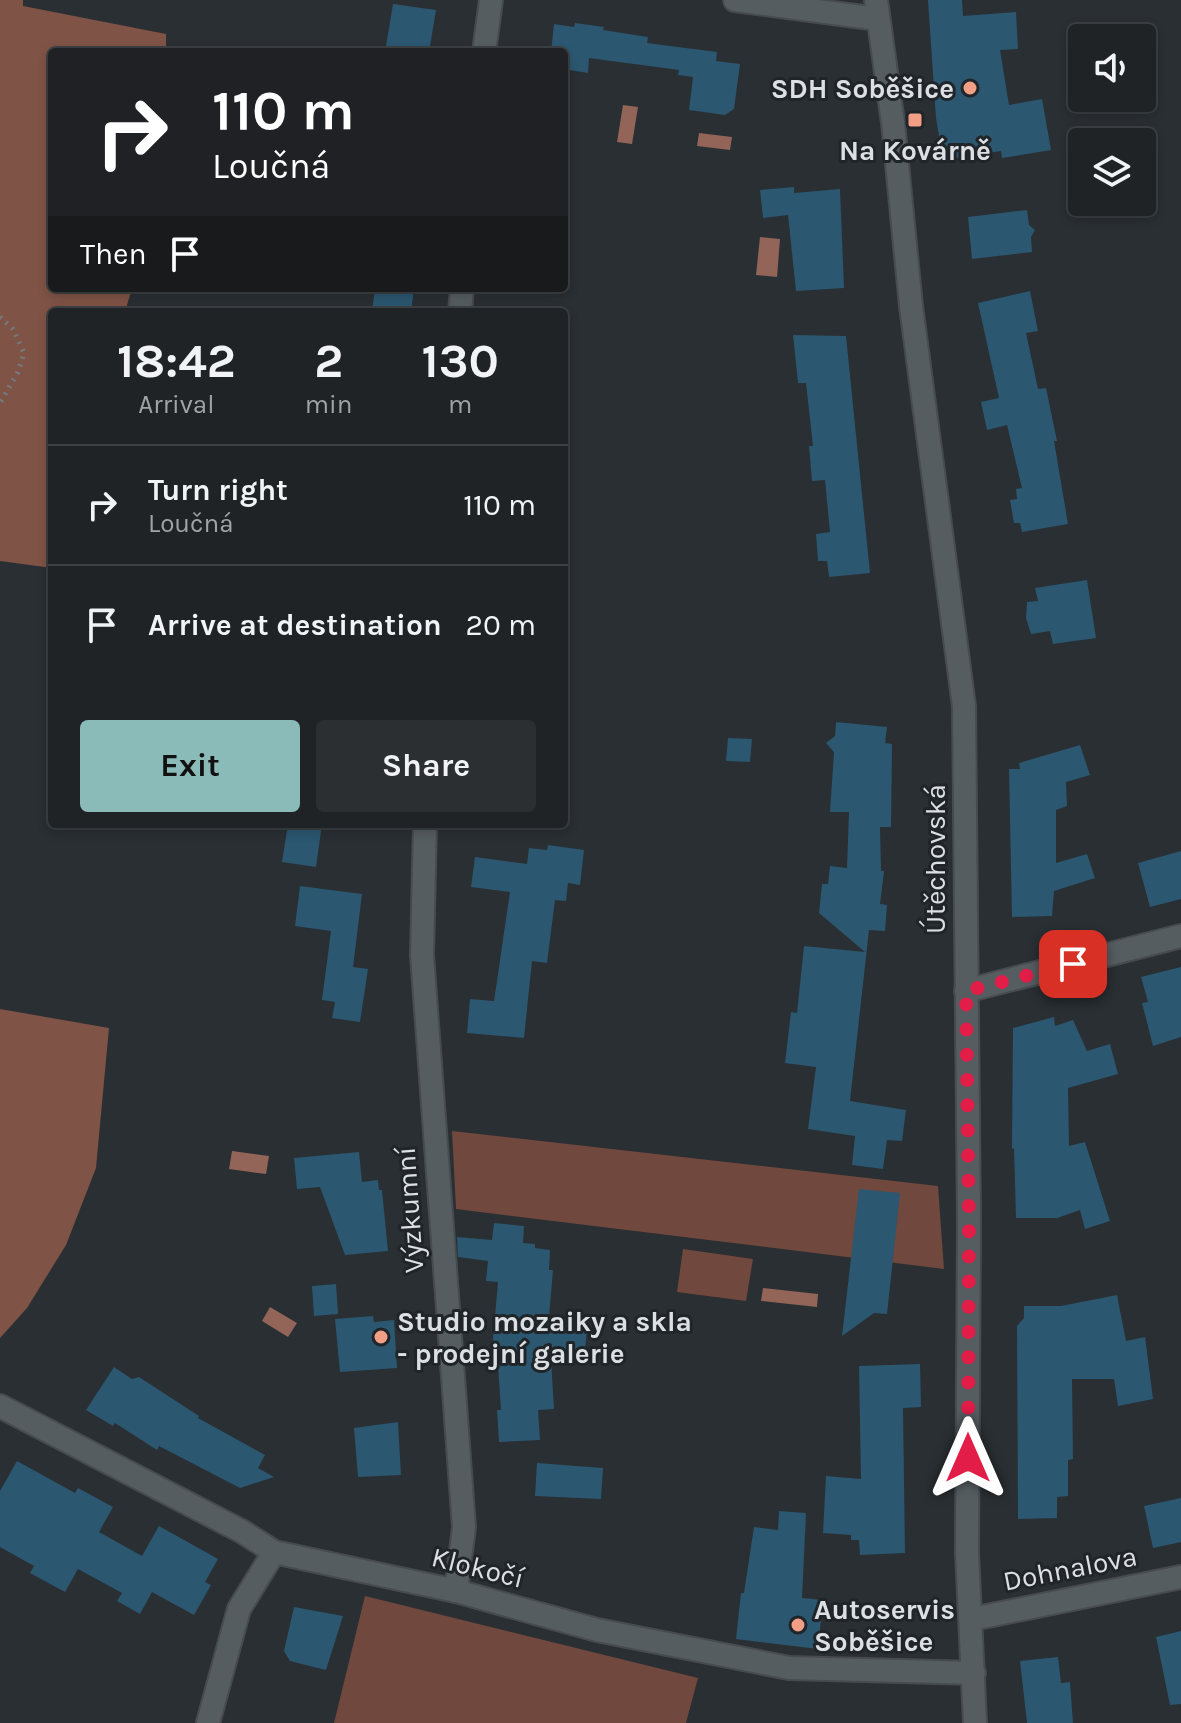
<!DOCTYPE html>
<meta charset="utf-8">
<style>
:root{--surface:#1f2326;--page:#2c2f32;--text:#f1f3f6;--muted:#a1a4a7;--line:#3c4043;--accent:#8bbbb9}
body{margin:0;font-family:Karla,sans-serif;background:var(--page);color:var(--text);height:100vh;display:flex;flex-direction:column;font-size:30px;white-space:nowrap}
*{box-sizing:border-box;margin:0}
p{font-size:26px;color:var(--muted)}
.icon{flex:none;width:44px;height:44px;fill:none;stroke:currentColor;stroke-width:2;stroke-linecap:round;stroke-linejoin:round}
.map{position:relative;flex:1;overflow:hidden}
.side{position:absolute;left:48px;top:308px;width:520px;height:520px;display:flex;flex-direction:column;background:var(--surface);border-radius:8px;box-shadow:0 4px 12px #0003,0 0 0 2px var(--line)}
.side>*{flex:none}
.guide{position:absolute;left:48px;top:48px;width:520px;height:244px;border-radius:8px;box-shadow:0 4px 12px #0003,0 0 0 2px var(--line);background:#202124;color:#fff;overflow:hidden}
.fabs{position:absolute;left:1068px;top:24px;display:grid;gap:16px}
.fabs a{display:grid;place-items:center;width:88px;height:88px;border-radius:8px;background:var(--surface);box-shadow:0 4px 12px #0003,0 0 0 2px var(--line);font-size:40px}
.pin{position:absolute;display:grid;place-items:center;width:68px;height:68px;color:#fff;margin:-34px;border-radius:16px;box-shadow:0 4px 12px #0006}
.me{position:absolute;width:88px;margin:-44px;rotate:0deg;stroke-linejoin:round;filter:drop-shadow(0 0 6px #0008)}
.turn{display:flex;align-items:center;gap:28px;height:168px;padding:0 32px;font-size:36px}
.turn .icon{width:104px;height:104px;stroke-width:2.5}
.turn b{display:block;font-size:56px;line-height:68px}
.then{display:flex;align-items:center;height:76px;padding:0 32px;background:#0003;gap:16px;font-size:30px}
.eta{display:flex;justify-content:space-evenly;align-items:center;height:136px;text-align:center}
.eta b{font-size:48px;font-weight:700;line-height:56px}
.cta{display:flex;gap:16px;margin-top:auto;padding:16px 32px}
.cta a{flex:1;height:92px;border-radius:8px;background:var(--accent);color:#111;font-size:32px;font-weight:700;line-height:92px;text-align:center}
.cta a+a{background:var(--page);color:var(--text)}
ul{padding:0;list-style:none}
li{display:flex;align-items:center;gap:24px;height:120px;padding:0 32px;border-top:2px solid var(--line)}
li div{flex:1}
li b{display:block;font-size:30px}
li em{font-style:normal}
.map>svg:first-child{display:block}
.green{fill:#70483d}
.forest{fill:#7f5346}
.water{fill:#936558}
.building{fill:#2b5770}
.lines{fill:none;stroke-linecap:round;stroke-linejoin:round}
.minor-casing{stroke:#474b4f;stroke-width:26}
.tertiary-casing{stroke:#474b4f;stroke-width:26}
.path{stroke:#757a7e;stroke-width:5;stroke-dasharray:2 6;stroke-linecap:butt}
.minor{stroke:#565d61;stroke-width:22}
.tertiary{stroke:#565d61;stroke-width:22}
.route{stroke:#e11d48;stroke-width:14;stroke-dasharray:0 25.2}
.poi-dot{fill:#f39f86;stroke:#202529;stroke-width:3}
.labels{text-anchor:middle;stroke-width:6;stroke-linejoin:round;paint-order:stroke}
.poi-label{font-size:28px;font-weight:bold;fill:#dce0e3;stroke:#202529;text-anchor:start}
.street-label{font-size:28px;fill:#dce0e3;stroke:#202529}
</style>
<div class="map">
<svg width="1181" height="1723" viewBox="0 0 1181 1723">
<rect width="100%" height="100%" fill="#292f33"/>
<!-- green -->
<g class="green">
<polygon points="452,1131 938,1186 944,1269 456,1209"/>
<polygon points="683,1249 753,1259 746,1301 677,1292"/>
<polygon points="365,1596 698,1678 686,1723 334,1723"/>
</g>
<!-- forest -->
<g class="forest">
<polygon points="0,0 23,0 23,6 166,34 166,52 52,52 52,288 132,288 125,312 52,312 52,568 0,561"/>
<polygon points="0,1009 109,1028 96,1168 66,1245 27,1308 0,1338"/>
</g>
<!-- water -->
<g class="water">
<polygon points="623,105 638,107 632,144 617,142"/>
<polygon points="699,133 732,137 730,150 697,146"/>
<polygon points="760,237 780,239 777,277 756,275"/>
<polygon points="232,1151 269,1156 266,1174 229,1169"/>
<polygon points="763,1288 818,1294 817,1307 761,1301"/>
<polygon points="270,1307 297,1323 288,1337 262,1321"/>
</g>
<!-- building -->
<g class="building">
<polygon points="928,0 962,0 963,16 1016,12 1018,49 1000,50 1009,105 1042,99 1051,150 1002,158 1001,151 943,160 936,118"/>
<polygon points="393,4 436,10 429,52 385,52"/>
<polygon points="575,23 604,27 603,30 648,37 647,43 717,52 716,61 740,64 734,109 725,115 689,110 693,77 678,75 679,70 589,58 588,73 564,69 564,52 551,52 554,24 574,27"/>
<polygon points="794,187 794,193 840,189 844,288 796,291 788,215 763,218 760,190"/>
<polygon points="1027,210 1029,225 1035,230 1031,237 1032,252 972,259 968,217"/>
<polygon points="375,288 414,288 411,312 372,312"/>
<polygon points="1030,291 1038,331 1026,333 1038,389 1046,388 1057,441 1054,441 1068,524 1022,532 1020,523 1014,523 1010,500 1017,499 1016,489 1022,488 1007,425 987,430 981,402 999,398 978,303"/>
<polygon points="793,335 846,336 870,573 829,577 827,561 818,561 816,534 830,532 825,480 812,481 809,446 813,446 806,383 798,383"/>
<polygon points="1087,580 1096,638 1053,644 1050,631 1031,634 1026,618 1027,602 1038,601 1035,588"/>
<polygon points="836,722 887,727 885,743 892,744 891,827 880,827 881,871 884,871 880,904 887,905 885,931 869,930 850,1101 906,1110 902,1141 887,1140 883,1169 852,1165 855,1136 808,1129 816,1067 785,1063 791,1012 797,1013 804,946 865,952 819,913 822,884 828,884 830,866 847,868 849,812 830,812 834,752 826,743 835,736"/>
<polygon points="728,738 752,739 750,762 726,761"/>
<polygon points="1080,745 1090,775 1066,782 1067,806 1056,810 1056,863 1087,854 1095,878 1054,891 1052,916 1012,917 1009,769 1020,769 1019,763"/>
<polygon points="288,824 322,824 316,867 282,862"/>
<polygon points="548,845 584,850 580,885 568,883 566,901 555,900 547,963 532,961 524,1038 467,1033 470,999 494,1001 510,892 471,887 475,857 527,864 529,848 547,850"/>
<polygon points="1181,851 1181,899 1150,907 1138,863"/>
<polygon points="300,886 362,894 353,967 368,969 360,1022 332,1018 335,1002 322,1000 331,931 295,926"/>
<polygon points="1181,967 1181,1037 1153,1046 1142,1003 1148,1002 1141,977"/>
<polygon points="1054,1017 1055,1026 1073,1020 1087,1051 1110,1044 1118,1074 1068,1088 1069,1146 1085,1142 1110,1221 1085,1229 1080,1210 1057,1218 1016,1218 1014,1148 1012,1149 1013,1028"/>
<polygon points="359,1152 362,1182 378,1180 379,1190 382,1190 388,1251 345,1255 320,1187 297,1189 294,1158"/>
<polygon points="859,1189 900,1193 887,1314 874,1313 842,1336"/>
<polygon points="494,1223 524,1226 523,1243 535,1244 535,1248 550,1250 549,1270 553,1270 549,1317 588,1320 584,1360 551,1359 554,1409 538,1410 540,1440 499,1442 497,1410 501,1410 497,1350 492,1350 498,1282 486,1281 488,1261 458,1257 457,1237 492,1240"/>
<polygon points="336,1284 338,1314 314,1316 312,1286"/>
<polygon points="1117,1295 1126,1341 1145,1337 1153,1399 1118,1406 1114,1379 1072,1379 1073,1459 1068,1460 1068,1496 1057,1497 1057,1518 1018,1519 1017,1326 1024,1318 1024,1306 1061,1306"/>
<polygon points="373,1316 374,1322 394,1320 397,1368 340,1372 335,1319"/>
<polygon points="920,1364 921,1407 903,1408 905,1553 860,1555 859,1540 851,1540 851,1535 823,1533 826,1476 861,1479 859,1366"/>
<polygon points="114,1367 132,1379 139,1377 199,1416 198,1418 265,1455 258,1468 274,1477 240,1488 159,1446 157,1450 115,1423 113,1426 86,1410"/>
<polygon points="398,1422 401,1475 358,1477 354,1428"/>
<polygon points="17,1461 75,1493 78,1488 113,1507 99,1532 142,1556 159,1526 218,1559 205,1582 211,1585 194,1615 152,1592 140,1614 117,1601 122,1593 78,1569 65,1592 30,1573 34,1566 0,1547 0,1491"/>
<polygon points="537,1463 603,1468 601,1499 535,1496"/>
<polygon points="1181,1498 1181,1542 1153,1548 1144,1506"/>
<polygon points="779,1511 806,1513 802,1598 823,1600 818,1649 736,1639 741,1593 744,1593 754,1527 778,1530"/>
<polygon points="294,1607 343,1616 326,1670 290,1661 284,1651"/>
<polygon points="1181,1631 1181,1704 1170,1705 1156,1637"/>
<polygon points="1058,1657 1061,1683 1070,1682 1073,1723 1027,1723 1020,1661"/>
</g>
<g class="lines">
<defs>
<g id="minor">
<polyline points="735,0 878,19"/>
<polyline points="484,52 491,0"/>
<polyline points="460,312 462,288"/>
<polyline points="425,824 422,955 464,1527 456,1591"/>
<polyline points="966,991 1181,936"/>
<polyline points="0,1406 243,1532 274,1552 456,1591 597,1630 789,1668 974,1673"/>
<polyline points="972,1619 1181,1577"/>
<polyline points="208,1723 239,1609 274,1552"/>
</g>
<polyline id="tertiary" points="876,0 893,123 911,306 964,706 969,1223 967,1552 975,1723"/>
</defs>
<!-- minor casing -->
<use href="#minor" class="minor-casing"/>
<!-- tertiary casing -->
<use href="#tertiary" class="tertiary-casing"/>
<!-- path -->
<polyline class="path" points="0,317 13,329 24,353 18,372 0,403"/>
<!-- minor -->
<use href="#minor" class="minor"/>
<!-- tertiary -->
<use href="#tertiary" class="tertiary"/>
</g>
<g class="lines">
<!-- route -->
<polyline class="route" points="968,1458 969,1223 966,991 1073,964"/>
</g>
<!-- markers -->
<g class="poi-dot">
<circle cx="970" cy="88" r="8"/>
<rect x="907" y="112" width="16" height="16" rx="4"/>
<circle cx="381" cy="1337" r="8"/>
<circle cx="798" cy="1625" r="8"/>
</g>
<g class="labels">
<!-- poi labels -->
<g class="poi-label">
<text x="954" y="98" text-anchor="end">SDH Soběšice</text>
<text x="915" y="160" text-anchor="middle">Na Kovárně</text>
<text x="397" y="1331">Studio mozaiky a skla<tspan x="397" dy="32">- prodejní galerie</tspan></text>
<text x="814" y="1619">Autoservis<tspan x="814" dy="32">Soběšice</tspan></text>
</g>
<!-- street labels -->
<g class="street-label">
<text transform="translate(935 859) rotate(-90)" y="10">Útěchovská</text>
<text transform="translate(409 1210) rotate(-94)" y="10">Výzkumní</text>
<text transform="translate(478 1567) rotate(14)" y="10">Klokočí</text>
<text transform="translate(1070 1568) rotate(-11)" y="10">Dohnalova</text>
</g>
</g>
</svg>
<div class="fabs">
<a><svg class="icon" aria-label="sound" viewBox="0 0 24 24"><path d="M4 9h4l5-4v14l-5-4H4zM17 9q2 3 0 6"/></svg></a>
<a><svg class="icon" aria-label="layers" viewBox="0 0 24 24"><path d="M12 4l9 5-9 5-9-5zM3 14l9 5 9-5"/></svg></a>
</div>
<div class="pin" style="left:1073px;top:964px;background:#d93025"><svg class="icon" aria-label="arrive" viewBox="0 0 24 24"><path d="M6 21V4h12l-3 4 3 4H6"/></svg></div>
<svg class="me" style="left:968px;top:1458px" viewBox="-20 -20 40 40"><path d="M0-17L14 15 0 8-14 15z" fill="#e11d48" stroke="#fff" stroke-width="4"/></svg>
<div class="guide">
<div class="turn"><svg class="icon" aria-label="right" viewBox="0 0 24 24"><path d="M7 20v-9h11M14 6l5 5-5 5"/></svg><div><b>110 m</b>Loučná</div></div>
<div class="then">Then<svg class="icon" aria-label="arrive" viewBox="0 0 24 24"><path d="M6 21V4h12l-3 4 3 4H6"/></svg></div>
</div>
<section class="side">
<div class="eta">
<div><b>18:42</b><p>Arrival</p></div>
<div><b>2</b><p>min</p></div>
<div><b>130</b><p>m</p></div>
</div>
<ul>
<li><svg class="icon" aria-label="right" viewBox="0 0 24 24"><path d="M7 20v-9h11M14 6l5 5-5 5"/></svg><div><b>Turn right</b><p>Loučná</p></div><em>110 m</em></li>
<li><svg class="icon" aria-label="arrive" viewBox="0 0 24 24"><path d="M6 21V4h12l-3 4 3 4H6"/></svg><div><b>Arrive at destination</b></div><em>20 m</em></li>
</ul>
<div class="cta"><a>Exit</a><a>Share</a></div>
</section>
</div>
